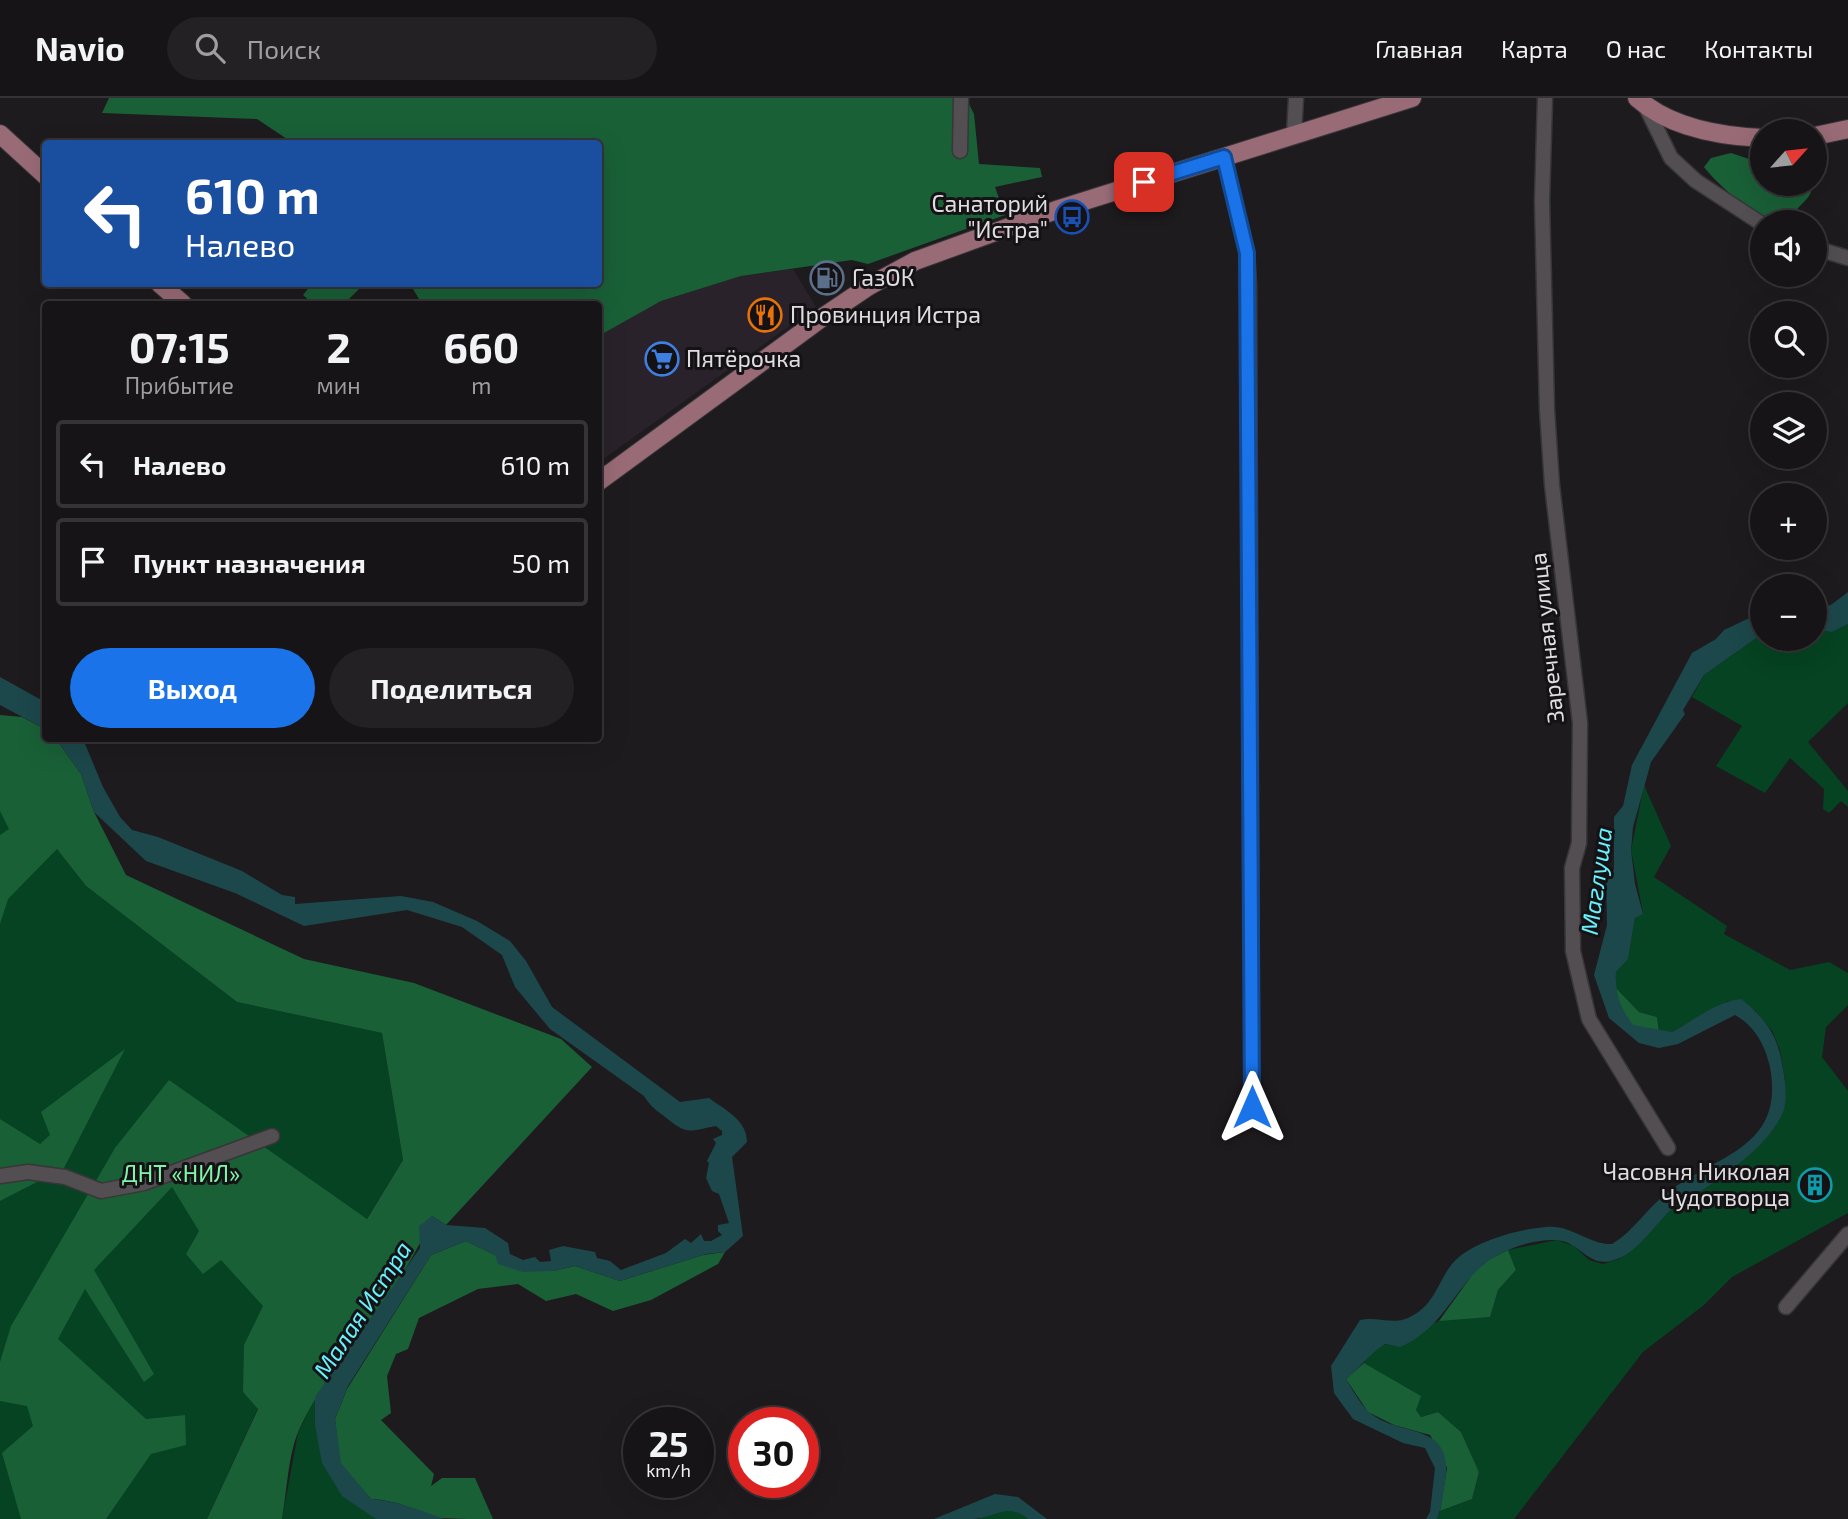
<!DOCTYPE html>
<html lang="ru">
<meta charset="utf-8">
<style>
:root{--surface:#161416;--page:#232123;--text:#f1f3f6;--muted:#9e9ea1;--line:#353335;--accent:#1a73e8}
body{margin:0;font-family:"Exo 2",sans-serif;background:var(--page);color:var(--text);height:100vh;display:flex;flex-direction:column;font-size:26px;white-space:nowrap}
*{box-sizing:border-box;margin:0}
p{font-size:23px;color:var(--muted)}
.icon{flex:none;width:38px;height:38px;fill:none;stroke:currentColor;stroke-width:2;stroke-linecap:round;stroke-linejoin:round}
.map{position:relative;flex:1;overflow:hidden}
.details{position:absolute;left:42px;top:203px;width:560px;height:441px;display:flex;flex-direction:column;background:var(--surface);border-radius:7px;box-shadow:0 7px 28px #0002,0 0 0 2px var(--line)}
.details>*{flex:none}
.hud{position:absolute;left:42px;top:42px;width:560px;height:147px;border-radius:7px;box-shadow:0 7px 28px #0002,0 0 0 2px var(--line);background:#1a4fa0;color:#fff;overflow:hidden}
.needle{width:46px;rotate:63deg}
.tools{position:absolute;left:1750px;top:21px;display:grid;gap:14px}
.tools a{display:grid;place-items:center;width:77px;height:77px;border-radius:50%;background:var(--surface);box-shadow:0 7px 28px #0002,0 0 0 2px var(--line);font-size:35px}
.speed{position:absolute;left:623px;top:1309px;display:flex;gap:14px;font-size:35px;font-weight:700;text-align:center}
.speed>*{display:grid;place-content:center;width:91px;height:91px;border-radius:50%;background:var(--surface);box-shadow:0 7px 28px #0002,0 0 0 2px var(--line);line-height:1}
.speed small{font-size:18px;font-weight:400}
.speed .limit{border:10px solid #d22;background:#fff;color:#111}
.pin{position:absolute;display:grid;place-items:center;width:60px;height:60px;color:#fff;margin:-30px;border-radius:14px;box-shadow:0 4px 10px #0006}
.me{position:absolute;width:77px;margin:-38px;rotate:0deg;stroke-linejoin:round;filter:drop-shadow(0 0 5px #0008)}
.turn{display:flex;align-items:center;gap:24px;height:147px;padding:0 28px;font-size:32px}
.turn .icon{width:91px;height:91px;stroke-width:2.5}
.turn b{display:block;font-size:49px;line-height:60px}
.eta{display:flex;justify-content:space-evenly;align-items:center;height:119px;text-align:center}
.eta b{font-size:42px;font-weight:700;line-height:49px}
.cta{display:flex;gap:14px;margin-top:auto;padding:14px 28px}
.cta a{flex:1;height:80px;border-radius:42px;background:var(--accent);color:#fff;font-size:28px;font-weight:700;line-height:80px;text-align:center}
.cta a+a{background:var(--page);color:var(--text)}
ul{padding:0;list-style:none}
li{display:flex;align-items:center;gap:21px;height:88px;margin:0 14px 10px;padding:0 14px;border:4px solid var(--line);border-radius:7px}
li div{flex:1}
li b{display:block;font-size:26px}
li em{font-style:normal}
header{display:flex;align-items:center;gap:42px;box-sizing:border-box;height:98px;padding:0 35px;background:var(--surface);border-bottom:2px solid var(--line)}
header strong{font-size:33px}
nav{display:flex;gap:38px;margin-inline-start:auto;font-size:24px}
.search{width:490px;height:63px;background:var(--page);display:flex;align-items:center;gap:18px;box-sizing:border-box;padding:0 24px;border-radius:38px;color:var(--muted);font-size:26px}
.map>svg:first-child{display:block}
.built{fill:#2a222a}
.green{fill:#054322}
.forest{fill:#196037}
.water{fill:#1c484b}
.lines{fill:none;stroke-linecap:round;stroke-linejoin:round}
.minor-casing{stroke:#383638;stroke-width:17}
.major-casing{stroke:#383638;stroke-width:20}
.minor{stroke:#524e52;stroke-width:14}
.major{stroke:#996b77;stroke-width:18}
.route-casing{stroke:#114b97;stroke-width:18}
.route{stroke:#1a73e8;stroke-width:12}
.labels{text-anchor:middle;stroke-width:6;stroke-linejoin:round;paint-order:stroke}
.poi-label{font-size:23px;fill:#e0dee0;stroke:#151215;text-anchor:start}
.street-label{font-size:23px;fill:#e0dee0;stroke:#151215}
.park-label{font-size:23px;fill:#80f5a9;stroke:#151215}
.water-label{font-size:24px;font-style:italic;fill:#67f2fd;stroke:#151215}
</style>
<header>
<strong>Navio</strong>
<div class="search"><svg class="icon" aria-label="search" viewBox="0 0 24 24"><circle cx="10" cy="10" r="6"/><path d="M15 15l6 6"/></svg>Поиск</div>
<nav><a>Главная</a><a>Карта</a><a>О нас</a><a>Контакты</a></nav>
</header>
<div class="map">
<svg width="1848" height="1421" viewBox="0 0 1848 1421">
<rect width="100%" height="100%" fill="#1e1b1e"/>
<!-- built -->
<polygon class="built" points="793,171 816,209 599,364 598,251 604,235 661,203 741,178"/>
<!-- green -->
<g class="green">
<polygon points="1848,526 1848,605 1808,644 1848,693 1848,709 1841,703 1829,715 1823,711 1824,691 1790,660 1765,695 1716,668 1742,628 1692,599 1704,577 1762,536 1762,541 1815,541 1815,532 1832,534"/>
<polygon points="0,677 86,788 237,904 382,935 403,1062 280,1262 207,1421 0,1421"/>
<path d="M1644,687L1671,748L1654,779L1727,828L1724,836L1790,872L1829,864L1848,875V907L1826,929L1822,959L1848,993V1115L1732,1179L1704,1207L1643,1254L1514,1421H1437L1440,1413L1472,1401L1479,1374L1461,1334L1438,1314L1421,1319L1416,1312L1420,1298L1364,1265L1368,1257L1385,1246C1412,1254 1416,1229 1439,1223C1454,1219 1474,1220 1490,1219L1498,1192L1516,1172L1508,1152L1557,1142L1574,1148L1589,1162L1603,1166L1619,1161L1673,1110L1733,1070L1766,1039L1785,982L1780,952L1772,933L1755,912L1728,903L1672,934L1659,933L1657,919L1639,914L1616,890V874L1628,860L1635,820L1643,815L1631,752Z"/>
<polygon points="315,1299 315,1327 369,1415 376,1421 282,1421 298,1335"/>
<polygon points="1003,1412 1019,1413 1028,1421 978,1421"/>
</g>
<!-- forest -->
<g class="forest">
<polygon points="109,0 966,0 974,16 979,66 1040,70 1042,79 995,89 1005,117 868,166 852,162 741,178 661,203 604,235 599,251 598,206 422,206 410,186 598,186 598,46 293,45 257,21 102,15"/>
<path d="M1731,55L1752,62H1762V86H1813C1811,97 1808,100 1800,108C1796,112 1792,118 1788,120C1766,133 1716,85 1704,69L1711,60Z"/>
<polygon points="312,186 364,186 344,206 313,206 303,197"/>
<path d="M0,617L22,619L45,631L46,640L56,641L81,676L94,714L126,777L304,861L414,885L561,941L592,969L446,1127L432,1118C402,1197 334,1255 299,1332C288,1357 287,1393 282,1421H207L258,1311L243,1294L244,1247L263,1208L221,1162L203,1176L186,1156L199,1133L172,1089L94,1172L154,1276L144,1284L85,1191L58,1241L146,1321L185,1317L186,1347L151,1356L106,1421H21L2,1355L33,1328L27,1308L0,1303V1264L11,1228L115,1050L169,982L367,1121L403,1062L382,935L237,904L86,788L57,751L8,801L0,826V737L9,731L0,713Z"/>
<polygon points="1616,890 1639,914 1657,919 1659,933 1633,928 1619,908"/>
<polygon points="125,951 64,1070 0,1103 0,1021 40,1046 50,1037 41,1014"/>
<path d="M466,1143L495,1157L553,1173L575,1168L620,1183L703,1157L725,1154L718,1166L651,1202L613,1213L576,1196L546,1203L518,1186L478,1191L419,1220L408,1251L396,1256L387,1278L391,1315L381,1322L434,1376L431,1388L442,1380H475L493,1421C477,1421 457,1421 441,1420C417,1413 397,1402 371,1401L340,1365L335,1321L347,1291L431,1157Z"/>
<polygon points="1508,1152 1516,1172 1498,1192 1490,1219 1439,1223 1480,1166"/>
<polygon points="1364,1265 1421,1298 1416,1312 1421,1319 1438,1314 1461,1334 1479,1374 1472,1401 1440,1413 1447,1370 1430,1337 1394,1327 1368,1314 1346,1281"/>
</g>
<!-- water -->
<g class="water">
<polygon points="1848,494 1848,526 1832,534 1815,532 1815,509 1831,507"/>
<path d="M1762,514V536L1704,577L1683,612L1685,616L1651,664L1633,729L1631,752L1635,786L1643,816L1635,820L1628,861L1616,874C1615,897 1620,909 1633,927L1672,934C1695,922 1715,904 1741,901C1764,918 1778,938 1782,966C1785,980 1788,1001 1783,1014C1770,1045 1731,1073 1704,1091C1693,1098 1681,1103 1672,1111C1654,1127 1640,1152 1617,1161C1589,1173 1581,1143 1556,1142C1539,1141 1518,1147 1504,1154C1458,1174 1450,1228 1400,1249L1385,1246C1369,1256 1361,1269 1346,1281C1352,1291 1359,1304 1367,1312C1397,1342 1455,1320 1445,1384C1443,1396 1442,1409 1437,1421H1426L1430,1414L1435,1370L1425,1350L1403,1345L1353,1321L1334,1295L1331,1268L1360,1222C1377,1218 1392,1227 1408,1220C1439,1206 1438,1176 1459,1159C1480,1142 1520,1131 1546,1129C1571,1126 1589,1147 1612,1146C1634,1133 1647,1110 1667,1095C1717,1056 1785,1051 1770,969C1765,947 1755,928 1735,917L1678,946L1659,950L1639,945L1609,920L1594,877L1607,827L1606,776L1614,772V719L1623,708L1632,667L1692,555L1716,541L1724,532Z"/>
<polygon points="0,579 45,604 45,631 0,607"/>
<path d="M56,641H83L103,689L120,719L132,732L158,739L242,773L282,797L295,799V806L401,798L433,804L477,823L510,843L526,863L552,909L680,1004L709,1000C725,1012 747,1022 747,1044L732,1059L743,1138L725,1154L706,1156L620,1183L575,1168L553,1173L523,1174L498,1166L495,1157L466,1143L431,1157L348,1288L335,1321L341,1365L371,1401C397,1403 420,1412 444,1421H376L342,1398L322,1365L315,1327V1299L420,1150L419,1128L432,1118L446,1127L485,1130L508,1145L510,1156L523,1162L535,1159L540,1164L551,1163L549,1152L563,1148L595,1154L597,1160L610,1163L621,1172L666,1155L685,1141L691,1145L701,1136L704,1143H711L722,1137L718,1133V1127L729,1125L719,1096L712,1093L706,1080L709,1065L707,1063L716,1045L713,1041L722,1037V1033L716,1028C693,1032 688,1038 669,1022C657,1012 653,1012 644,998L550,931L515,889L502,857L462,829L407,812L304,828L235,795L146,763L94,714L81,676Z"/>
<path d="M995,1396L1018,1399L1047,1421H1028C1008,1404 996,1419 974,1421C961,1421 947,1421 934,1421Z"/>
</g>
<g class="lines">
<defs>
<g id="minor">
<polyline points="1545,0 1542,103 1547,312 1552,387 1580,625 1579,745 1572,770 1573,853 1589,921 1668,1050"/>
<polyline points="1646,9 1671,60 1696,83 1762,126"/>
<polyline points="1294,36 1296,0"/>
<polyline points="960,53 961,0"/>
<polyline points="1224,59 1247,155 1249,186 1252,1009"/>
<polyline points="1815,150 1848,160"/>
<polyline points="0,1078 28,1074 65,1079 101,1093 144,1085 272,1038"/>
<polyline points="1786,1209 1848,1136"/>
</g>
<g id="major">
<path d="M1637,0C1669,29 1720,38 1762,40"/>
<polyline points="0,36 46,78"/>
<polyline points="1815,38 1848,31"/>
<polyline points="160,186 183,206"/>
<polyline points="598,384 823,219 869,188 915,163 1059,111 1412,0"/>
</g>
</defs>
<!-- minor casing -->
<use href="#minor" class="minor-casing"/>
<!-- major casing -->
<use href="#major" class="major-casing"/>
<!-- minor -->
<use href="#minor" class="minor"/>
<!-- major -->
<use href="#major" class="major"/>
</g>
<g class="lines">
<defs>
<polyline id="route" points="1144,84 1224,59 1247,155 1252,1009"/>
</defs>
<!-- route casing -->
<use href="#route" class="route-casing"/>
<!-- route -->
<use href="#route" class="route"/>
</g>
<!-- icons -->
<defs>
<symbol id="bus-ring" viewBox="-11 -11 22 22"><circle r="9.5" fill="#151215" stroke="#1a4fb4" stroke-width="1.5"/><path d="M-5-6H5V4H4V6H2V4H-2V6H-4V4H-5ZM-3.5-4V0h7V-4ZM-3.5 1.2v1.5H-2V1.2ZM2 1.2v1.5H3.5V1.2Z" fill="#1a4fb4"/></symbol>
<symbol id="fuel-ring" viewBox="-11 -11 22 22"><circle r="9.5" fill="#151215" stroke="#5c6f8a" stroke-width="1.5"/><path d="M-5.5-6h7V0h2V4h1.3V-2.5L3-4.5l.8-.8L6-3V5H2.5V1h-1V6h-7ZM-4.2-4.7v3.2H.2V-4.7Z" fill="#5c6f8a"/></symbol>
<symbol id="restaurant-ring" viewBox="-11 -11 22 22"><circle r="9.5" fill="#151215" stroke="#e8710a" stroke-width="1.5"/><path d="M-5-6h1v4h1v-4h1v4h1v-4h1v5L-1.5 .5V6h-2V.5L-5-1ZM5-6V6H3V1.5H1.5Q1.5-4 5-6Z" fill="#e8710a"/></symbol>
<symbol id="supermarket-ring" viewBox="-11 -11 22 22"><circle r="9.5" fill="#151215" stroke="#3f7fe0" stroke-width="1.5"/><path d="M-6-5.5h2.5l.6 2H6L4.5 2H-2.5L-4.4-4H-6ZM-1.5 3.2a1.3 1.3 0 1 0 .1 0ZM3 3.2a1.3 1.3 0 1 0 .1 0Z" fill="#3f7fe0"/></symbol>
<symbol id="building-ring" viewBox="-11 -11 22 22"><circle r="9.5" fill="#151215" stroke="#0f9aa8" stroke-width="1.5"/><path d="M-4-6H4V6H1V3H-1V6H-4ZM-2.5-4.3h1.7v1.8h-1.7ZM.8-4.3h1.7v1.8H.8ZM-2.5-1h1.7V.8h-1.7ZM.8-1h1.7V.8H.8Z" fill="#0f9aa8"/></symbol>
</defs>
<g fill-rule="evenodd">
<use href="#bus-ring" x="1053" y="100" width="38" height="38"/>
<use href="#fuel-ring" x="808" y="161" width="38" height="38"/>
<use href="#restaurant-ring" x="746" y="198" width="38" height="38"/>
<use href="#supermarket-ring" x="643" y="242" width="38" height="38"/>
<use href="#building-ring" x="1796" y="1068" width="38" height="38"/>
</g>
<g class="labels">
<!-- poi labels -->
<g class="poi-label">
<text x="1048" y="114" text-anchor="end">Санаторий<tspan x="1048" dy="26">"Истра"</tspan></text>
<text x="852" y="188">ГазОК</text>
<text x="790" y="225">Провинция Истра</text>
<text x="686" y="269">Пятёрочка</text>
<text x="1790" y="1082" text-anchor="end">Часовня Николая<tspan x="1790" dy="26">Чудотворца</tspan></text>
</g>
<!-- street labels -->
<g class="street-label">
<text transform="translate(1547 540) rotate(-96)" y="8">Заречная улица</text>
</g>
<!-- park labels -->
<g class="park-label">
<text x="181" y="1084">ДНТ «НИЛ»</text>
</g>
<!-- water labels -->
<g class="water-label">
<text transform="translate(1597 783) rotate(-82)" y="8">Маглуша</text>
<text transform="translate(363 1212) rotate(-57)" y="8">Малая Истра</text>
</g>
</g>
</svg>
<div class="tools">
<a><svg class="needle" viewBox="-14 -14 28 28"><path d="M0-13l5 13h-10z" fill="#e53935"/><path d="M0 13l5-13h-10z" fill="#9e9ea1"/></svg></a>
<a><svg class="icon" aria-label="sound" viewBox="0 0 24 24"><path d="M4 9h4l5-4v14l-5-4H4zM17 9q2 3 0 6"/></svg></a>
<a><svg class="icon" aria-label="search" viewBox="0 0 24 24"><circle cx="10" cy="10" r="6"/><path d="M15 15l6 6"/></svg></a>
<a><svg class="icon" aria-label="layers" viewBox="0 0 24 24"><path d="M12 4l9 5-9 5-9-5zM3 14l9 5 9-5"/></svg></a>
<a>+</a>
<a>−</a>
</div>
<div class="speed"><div>25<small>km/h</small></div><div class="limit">30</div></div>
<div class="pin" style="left:1144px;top:84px;background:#d93025"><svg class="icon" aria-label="arrive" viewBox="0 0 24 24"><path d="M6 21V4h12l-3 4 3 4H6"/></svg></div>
<svg class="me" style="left:1252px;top:1009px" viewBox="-20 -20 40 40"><path d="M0-17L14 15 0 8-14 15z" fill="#1a73e8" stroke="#fff" stroke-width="4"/></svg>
<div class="hud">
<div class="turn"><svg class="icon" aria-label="left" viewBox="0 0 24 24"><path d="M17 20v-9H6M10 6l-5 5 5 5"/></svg><div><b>610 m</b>Налево</div></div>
</div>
<section class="details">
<div class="eta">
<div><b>07:15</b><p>Прибытие</p></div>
<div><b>2</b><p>мин</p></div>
<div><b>660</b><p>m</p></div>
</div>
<ul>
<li><svg class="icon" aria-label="left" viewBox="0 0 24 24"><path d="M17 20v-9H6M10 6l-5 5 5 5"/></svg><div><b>Налево</b></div><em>610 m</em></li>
<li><svg class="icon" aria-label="arrive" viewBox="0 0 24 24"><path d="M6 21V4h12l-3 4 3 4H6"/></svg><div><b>Пункт назначения</b></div><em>50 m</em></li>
</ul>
<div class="cta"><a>Выход</a><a>Поделиться</a></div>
</section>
</div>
